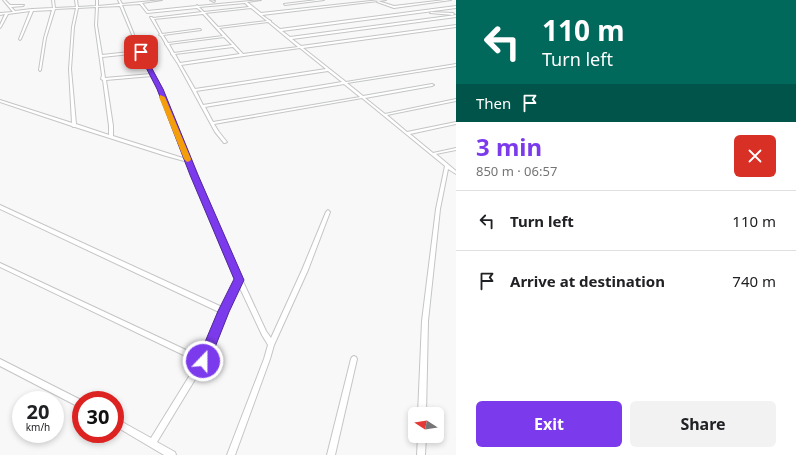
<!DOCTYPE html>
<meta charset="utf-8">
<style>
:root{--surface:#fff;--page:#f2f2f2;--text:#202124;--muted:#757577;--line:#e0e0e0;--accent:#7c3aed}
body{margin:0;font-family:"Noto Sans",sans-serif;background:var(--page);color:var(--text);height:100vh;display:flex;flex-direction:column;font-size:15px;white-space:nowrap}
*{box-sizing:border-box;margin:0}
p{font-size:13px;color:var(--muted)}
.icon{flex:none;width:22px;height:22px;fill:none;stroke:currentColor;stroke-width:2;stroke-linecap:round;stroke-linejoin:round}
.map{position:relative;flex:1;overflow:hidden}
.drawer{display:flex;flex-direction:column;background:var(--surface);width:340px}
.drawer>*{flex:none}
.banner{background:#00695c;color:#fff;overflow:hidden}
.needle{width:26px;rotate:282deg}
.fabs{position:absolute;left:408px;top:407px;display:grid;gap:8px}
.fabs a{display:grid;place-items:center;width:36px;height:36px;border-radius:6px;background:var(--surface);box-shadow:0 2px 6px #0003;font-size:20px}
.speed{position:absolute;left:12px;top:391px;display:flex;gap:8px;font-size:20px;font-weight:700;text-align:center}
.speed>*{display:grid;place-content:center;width:52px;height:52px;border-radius:50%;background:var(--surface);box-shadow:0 2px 6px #0003;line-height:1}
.speed small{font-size:10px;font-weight:400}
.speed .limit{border:6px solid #d22;background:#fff;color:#111}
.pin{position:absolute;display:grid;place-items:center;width:34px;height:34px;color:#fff;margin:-17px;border-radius:8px;box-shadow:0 2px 6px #0006}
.me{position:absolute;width:44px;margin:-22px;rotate:22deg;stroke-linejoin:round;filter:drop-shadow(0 0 3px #0008)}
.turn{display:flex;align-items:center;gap:14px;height:84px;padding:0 20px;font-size:18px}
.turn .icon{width:52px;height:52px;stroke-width:2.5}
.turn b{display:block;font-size:28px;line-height:34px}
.then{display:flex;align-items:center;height:38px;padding:0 20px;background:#0003;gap:8px;font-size:15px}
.round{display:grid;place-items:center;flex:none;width:42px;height:42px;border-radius:6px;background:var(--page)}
.overview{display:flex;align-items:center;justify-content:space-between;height:68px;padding:0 20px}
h1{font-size:24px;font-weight:700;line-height:30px;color:var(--accent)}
.cta{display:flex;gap:8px;margin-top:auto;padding:8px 20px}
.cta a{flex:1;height:46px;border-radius:6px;background:var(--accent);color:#fff;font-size:16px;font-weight:700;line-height:46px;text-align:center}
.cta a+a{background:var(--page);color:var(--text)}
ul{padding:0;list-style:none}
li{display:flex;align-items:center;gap:12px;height:60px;padding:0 20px;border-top:1px solid var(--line)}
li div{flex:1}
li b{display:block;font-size:15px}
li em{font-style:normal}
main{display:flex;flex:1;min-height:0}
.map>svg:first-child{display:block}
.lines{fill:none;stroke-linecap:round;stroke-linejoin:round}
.minor-casing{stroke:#c4c5c6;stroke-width:2}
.minor{fill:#fff;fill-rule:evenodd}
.route{fill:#7c3aed;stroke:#51269a}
.slow{fill:#f59e0b}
</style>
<main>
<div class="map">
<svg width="456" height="455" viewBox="0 0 456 455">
<rect width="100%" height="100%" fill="#f8f8f9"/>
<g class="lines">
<defs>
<g id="minor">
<path d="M3,0H5L10,5H24L23,6L11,7L15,11L32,9L53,8L52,0H54L55,8L76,7L75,0H77L78,7L96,6V0H98V6L120,4L118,0H120L122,4L162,0L142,3L148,11L196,6L197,5L198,6L261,0L247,2L261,13L380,0H386L378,1L394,6L445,0H451L394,8L377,2L378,1L262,15L269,20L271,21V22L280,29L456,6V8L282,31L290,37L456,15V17L292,39L301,46L456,25V27L303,48L346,82L456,64V66L347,83L363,96L432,84L434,85L432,86L365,98L385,114L456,99V101L387,115L407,132L456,122V124L410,134L433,153L456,148V150L436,154L456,171V174L448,169L440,209L428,321L426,414H418L422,321L436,209L445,166L362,98L214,124L219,132L227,142L225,143H224L215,132L178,64L172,55L171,54V53L166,45L165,44V43L161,36L159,35L160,34L150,17H152L153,18L202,12L197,8L147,13L140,4L122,5L137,42L162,89L228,249L266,331L271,338L302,270L326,212L328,210L330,212L308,270L274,345L270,359L235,455H227L264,359L268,345L262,335L239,286L226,312L205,363L157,442L175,452L176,455H164L115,426V418L151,438L198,362L0,267V263L201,357L219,312L0,209V205L222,307L236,280L222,249L188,162L166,156L75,127H73L72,126L0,102V100L72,123L69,69L72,27L76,8L55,9L46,38L41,70L40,71L39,70L44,38L52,10L33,11L21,39L20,40L19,39L30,11L8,14L1,27L0,28V25L5,14L0,15V13L13,12ZM245,3L249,7L204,12L199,7ZM120,6L135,42L139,51L102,55L97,25L98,7ZM96,7L95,25L102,75L101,79L103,80L109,126V135L76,124L71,69L74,27L78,8ZM251,8L267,21L218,27L205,13ZM203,14L223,36L168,43L163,35L201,30L200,29L162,34L154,19ZM268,22L298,47L243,54L219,28ZM224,37L232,45L174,53L169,44ZM233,47L240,54L180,63L175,54ZM300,48L326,69L195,89L181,65ZM140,53L151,74L105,78L102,57ZM328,71L342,82L203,105L196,91ZM152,76L158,89L186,159L113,136V126L106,80ZM344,84L360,97L213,122L205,107Z"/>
<polygon points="210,0 215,1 214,2"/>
<polygon points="317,0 324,0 285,5 284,4"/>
<polygon points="431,12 453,13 454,14 453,15 430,13"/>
<polygon points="354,356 356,357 357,359 335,455 327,455 351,359 352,357"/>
<polygon points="0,359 81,400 81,408 0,366"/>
<polygon points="418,436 426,436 425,455 417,455"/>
</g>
</defs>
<!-- minor casing -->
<use href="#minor" class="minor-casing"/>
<!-- minor -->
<use href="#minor" class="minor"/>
</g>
<!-- route -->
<polygon class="route" points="141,51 143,52 163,89 198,175 244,280 229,312 208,365 203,367 199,365 197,361 218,311 234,279 190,175 157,89 138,52"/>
<!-- slow -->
<polygon class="slow" points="160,95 165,97 191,159 190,161 187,162 184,159 159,97"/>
</svg>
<div class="fabs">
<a><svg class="needle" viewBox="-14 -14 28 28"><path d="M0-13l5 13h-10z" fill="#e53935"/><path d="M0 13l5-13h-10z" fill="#757577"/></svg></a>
</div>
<div class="speed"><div>20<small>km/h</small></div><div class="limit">30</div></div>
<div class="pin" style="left:141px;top:52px;background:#d93025"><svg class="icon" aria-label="arrive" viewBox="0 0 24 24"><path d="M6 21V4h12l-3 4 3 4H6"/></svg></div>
<svg class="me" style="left:203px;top:361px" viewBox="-20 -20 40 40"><circle r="17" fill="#7c3aed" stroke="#fff" stroke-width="3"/><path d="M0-11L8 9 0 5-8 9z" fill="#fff"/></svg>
</div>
<section class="drawer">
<div class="banner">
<div class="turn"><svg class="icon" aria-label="left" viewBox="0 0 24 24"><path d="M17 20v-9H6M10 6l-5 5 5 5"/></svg><div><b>110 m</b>Turn left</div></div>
<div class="then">Then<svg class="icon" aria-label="arrive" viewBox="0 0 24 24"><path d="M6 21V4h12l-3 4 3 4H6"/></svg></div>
</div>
<div class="overview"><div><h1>3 min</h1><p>850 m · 06:57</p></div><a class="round" style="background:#d93025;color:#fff"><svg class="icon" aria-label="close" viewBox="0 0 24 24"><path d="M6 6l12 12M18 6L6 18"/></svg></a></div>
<ul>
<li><svg class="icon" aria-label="left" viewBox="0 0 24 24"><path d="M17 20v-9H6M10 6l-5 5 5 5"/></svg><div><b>Turn left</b></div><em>110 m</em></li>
<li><svg class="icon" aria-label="arrive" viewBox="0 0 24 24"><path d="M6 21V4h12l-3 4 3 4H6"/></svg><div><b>Arrive at destination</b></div><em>740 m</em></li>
</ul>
<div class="cta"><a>Exit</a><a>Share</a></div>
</section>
</main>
